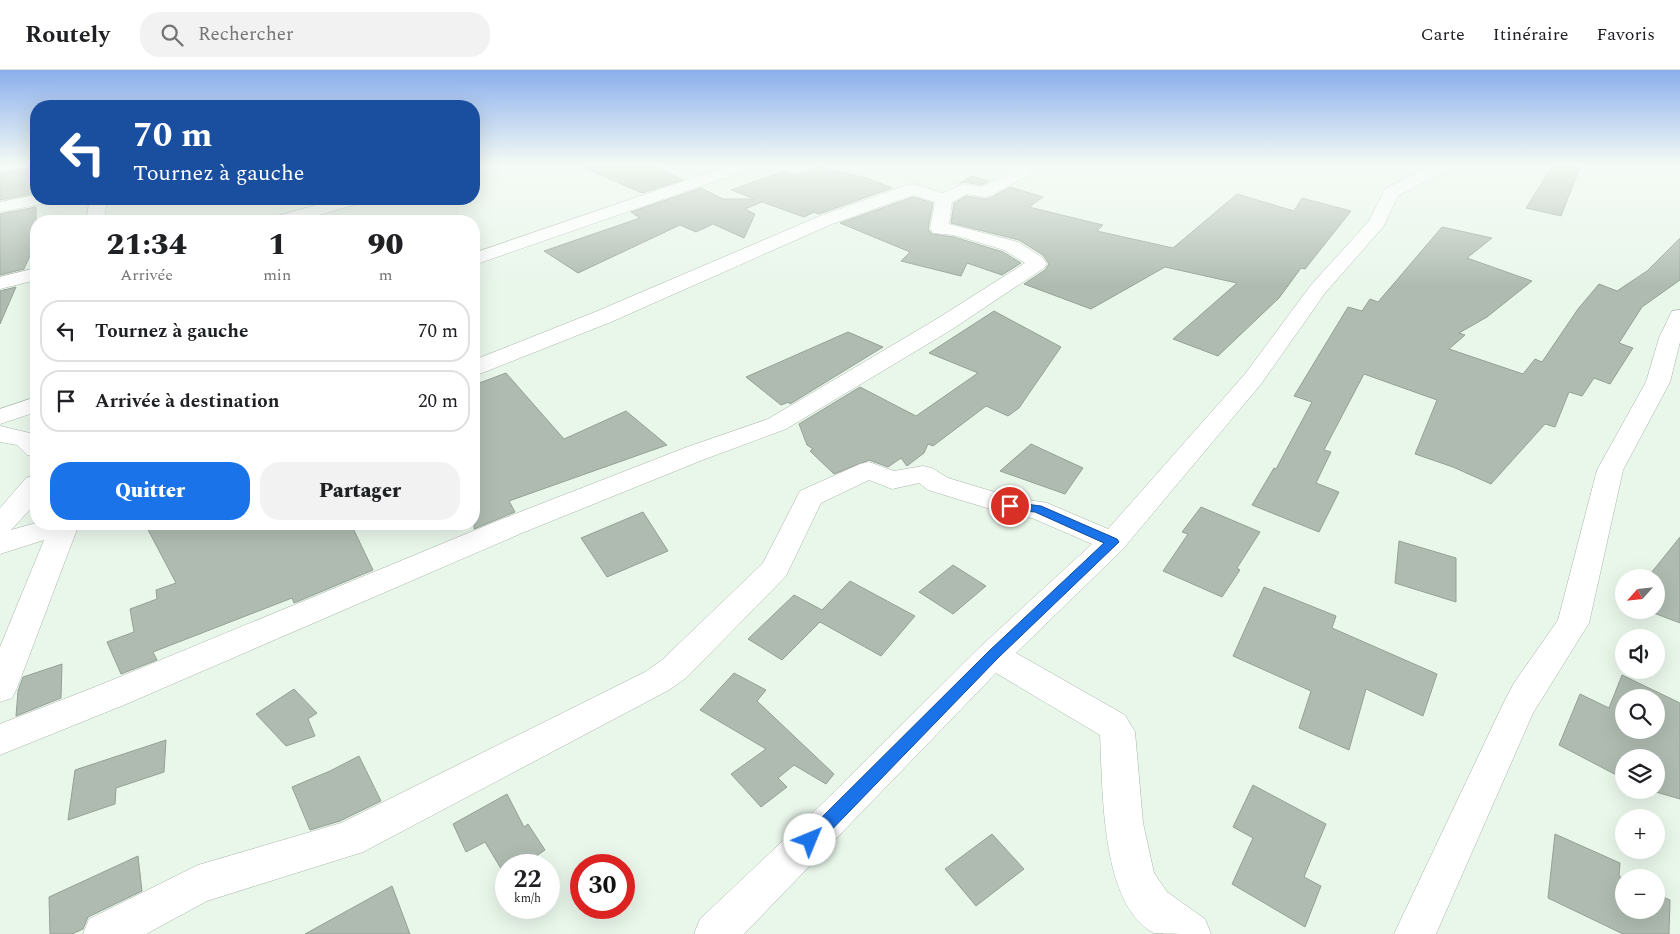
<!DOCTYPE html>
<html lang="fr">
<meta charset="utf-8">
<style>
:root{--surface:#fff;--page:#f2f2f2;--text:#202124;--muted:#757577;--line:#e0e0e0;--accent:#1a73e8}
body{margin:0;font-family:Spectral,serif;background:var(--page);color:var(--text);height:100vh;display:flex;flex-direction:column;font-size:19px;white-space:nowrap}
*{box-sizing:border-box;margin:0}
p{font-size:16px;color:var(--muted)}
.icon{flex:none;width:28px;height:28px;fill:none;stroke:currentColor;stroke-width:2;stroke-linecap:round;stroke-linejoin:round}
.map{position:relative;flex:1;overflow:hidden}
.drawer{position:absolute;left:30px;top:145px;width:450px;height:315px;display:flex;flex-direction:column;background:var(--surface);border-radius:20px;box-shadow:0 5px 20px #0002}
.drawer>*{flex:none}
.guide{position:absolute;left:30px;top:30px;width:450px;height:105px;border-radius:20px;box-shadow:0 5px 20px #0002;background:#1a4fa0;color:#fff;overflow:hidden}
.needle{width:32px;rotate:243deg}
.controls{position:absolute;left:1615px;top:499px;display:grid;gap:10px}
.controls a{display:grid;place-items:center;width:50px;height:50px;border-radius:50%;background:var(--surface);box-shadow:0 5px 20px #0002;font-size:25px}
.speed{position:absolute;left:495px;top:784px;display:flex;gap:10px;font-size:25px;font-weight:700;text-align:center}
.speed>*{display:grid;place-content:center;width:65px;height:65px;border-radius:50%;background:var(--surface);box-shadow:0 5px 20px #0002;line-height:1}
.speed small{font-size:12px;font-weight:400}
.speed .limit{border:8px solid #d22;background:#fff;color:#111}
.pin{position:absolute;display:grid;place-items:center;width:42px;height:42px;color:#fff;margin:-21px;border:2px solid #fff;border-radius:50%;box-shadow:0 1px 5px #0007}
.me{position:absolute;width:55px;margin:-28px;rotate:45deg;stroke-linejoin:round;filter:drop-shadow(0 0 4px #0008)}
.turn{display:flex;align-items:center;gap:18px;height:105px;padding:0 20px;font-size:22px}
.turn .icon{width:65px;height:65px;stroke-width:2.5}
.turn b{display:block;font-size:35px;line-height:42px}
.eta{display:flex;justify-content:space-evenly;align-items:center;height:85px;text-align:center}
.eta b{font-size:30px;font-weight:800;line-height:35px}
.button{display:flex;gap:10px;margin-top:auto;padding:10px 20px}
.button a{flex:1;height:58px;border-radius:20px;background:var(--accent);color:#fff;font-size:20px;font-weight:800;line-height:58px;text-align:center}
.button a+a{background:var(--page);color:var(--text)}
ul{padding:0;list-style:none}
li{display:flex;align-items:center;gap:15px;height:62px;margin:0 10px 8px;padding:0 10px;border:2px solid var(--line);border-radius:20px}
li div{flex:1}
li b{display:block;font-size:19px}
li em{font-style:normal}
header{display:flex;align-items:center;gap:30px;box-sizing:border-box;height:70px;padding:0 25px;background:var(--surface);border-bottom:1px solid var(--line)}
header strong{font-size:24px}
nav{display:flex;gap:28px;margin-inline-start:auto;font-size:18px}
.search{width:350px;height:45px;background:var(--page);display:flex;align-items:center;gap:12px;box-sizing:border-box;padding:0 18px;border-radius:20px;color:var(--muted);font-size:19px}
.map>svg:first-child{display:block}
.building{fill:#afbbb0;stroke:#96a196;fill-rule:evenodd}
.lines{fill:none;stroke-linecap:round;stroke-linejoin:round}
.minor-casing{stroke:#aab6ab;stroke-width:1}
.minor{fill:#fff;fill-rule:evenodd}
.route{fill:#1a73e8;stroke:#114b97}
</style>
<header>
<strong>Routely</strong>
<div class="search"><svg class="icon" aria-label="search" viewBox="0 0 24 24"><circle cx="10" cy="10" r="6"/><path d="M15 15l6 6"/></svg>Rechercher</div>
<nav><a>Carte</a><a>Itinéraire</a><a>Favoris</a></nav>
</header>
<div class="map">
<svg width="1680" height="864" viewBox="0 0 1680 864">
<rect width="100%" height="100%" fill="#e9f6ea"/>
<!-- building -->
<g class="building">
<polygon points="578,95 653,95 683,110 642,123"/>
<polygon points="1553,95 1581,95 1561,146 1526,138"/>
<polygon points="36,97 36,123 0,130 0,102"/>
<polygon points="820,97 870,109 892,118 819,144 814,142 804,147 762,132 745,139 755,144 744,168 713,154 696,162 680,155 578,203 544,181 640,148 631,142 701,118 723,129 755,129 731,120 784,101 794,105"/>
<polygon points="971,106 989,111 982,115 964,112 959,114"/>
<polygon points="1010,117 1043,127 1029,137 1103,155 1097,161 1173,178 1237,124 1294,141 1302,128 1351,141 1305,199 1301,198 1279,228 1218,286 1173,269 1237,213 1165,197 1091,239 1024,214 1045,200 1049,194 1043,185 1019,170 951,153 954,133 966,126 984,129 990,128"/>
<polygon points="913,127 933,133 928,159 932,164 954,167 1003,182 1021,193 1002,205 967,193 961,206 901,191 910,182 840,153"/>
<polygon points="36,137 36,172 24,199 0,205 0,144"/>
<polygon points="1442,157 1492,168 1467,188 1532,211 1487,247 1459,263 1465,265 1449,279 1523,304 1535,289 1542,292 1578,239 1599,214 1617,221 1647,201 1680,168 1680,210 1642,237 1619,273 1633,278 1610,314 1594,308 1582,326 1569,322 1555,357 1545,354 1491,414 1453,397 1415,384 1437,330 1364,304 1324,380 1331,382 1316,413 1339,422 1319,462 1252,435 1274,398 1276,399 1312,332 1294,326 1348,237 1362,241 1370,229 1378,232"/>
<polygon points="16,217 0,254 0,221"/>
<polygon points="994,241 1061,277 1019,338 1008,346 986,336 933,376 928,374 924,383 907,396 901,388 888,397 869,390 834,404 810,381 813,379 807,375 799,354 860,317 916,346 978,303 929,283"/>
<polygon points="848,262 883,277 790,334 789,332 781,335 746,307"/>
<polygon points="506,303 564,369 626,341 667,375 509,431 515,442 474,459 474,315"/>
<polygon points="1031,374 1083,398 1065,424 1000,401"/>
<polygon points="1201,437 1260,462 1237,498 1240,500 1222,527 1163,501 1188,464 1182,462"/>
<polygon points="643,442 668,481 607,507 581,468"/>
<polygon points="145,454 351,454 373,500 294,533 292,528 153,582 157,590 121,604 107,572 134,562 130,539 157,529 156,520 176,513"/>
<polygon points="1680,467 1680,553 1646,540 1656,540 1656,508 1647,508"/>
<polygon points="1399,471 1456,488 1456,532 1395,513"/>
<polygon points="953,495 986,516 953,544 919,522"/>
<polygon points="850,511 915,546 881,586 820,552 782,590 748,569 794,525 822,540"/>
<polygon points="1264,517 1336,546 1332,558 1437,604 1423,646 1366,619 1349,680 1299,658 1311,621 1233,586"/>
<polygon points="62,594 61,628 16,646 18,621 23,607"/>
<polygon points="734,603 766,620 757,631 834,704 826,714 794,695 778,708 787,717 761,737 731,704 766,679 700,640"/>
<path d="M1622,605L1680,633V729L1649,720H1656V688H1624V709L1559,675L1580,624L1609,638ZM1624,628H1656V660H1624Z"/>
<polygon points="294,619 317,643 308,649 315,666 286,676 256,644"/>
<polygon points="166,670 164,702 116,718 115,734 68,750 75,700"/>
<polygon points="359,686 381,731 340,751 310,760 292,717 330,701"/>
<polygon points="1253,715 1326,754 1304,807 1321,816 1305,857 1232,814 1253,768 1233,757"/>
<polygon points="507,724 524,757 528,754 545,780 523,795 506,795 506,807 485,772 466,782 453,754"/>
<polygon points="992,764 1024,799 976,836 945,799"/>
<polygon points="1555,764 1620,793 1619,806 1624,809 1624,840 1656,840 1656,824 1670,830 1669,864 1623,864 1548,828"/>
<polygon points="138,786 142,821 88,847 83,859 72,864 50,864 49,827"/>
<polygon points="392,816 410,864 305,864"/>
</g>
<g class="lines">
<defs>
<g id="minor">
<polygon points="474,95 505,95 503,98 474,103"/>
<polygon points="731,95 755,95 753,98 474,195 474,183"/>
<polygon points="1019,95 1036,95 1027,106 990,126 984,127 966,124 952,132 949,154 1018,172 1042,187 1047,194 1044,198 951,260 786,359 705,389 522,463 124,635 0,685 0,654 100,615 502,449 687,377 768,349 935,250 1025,193 1004,180 954,165 933,163 930,159 935,132 913,125 832,154 611,252 482,303 474,305 474,290 595,242 820,146 907,115 913,114 943,123 964,114 982,117 1015,100"/>
<path d="M1432,95H1452L1450,98L1398,126L1383,157L1325,223L1261,314L1123,479L1016,583L1125,645L1135,662L1143,753L1154,803L1167,822L1205,849L1211,864C1200,864 1161,864 1154,863C1100,835 1103,718 1100,665L996,603L744,864H694L700,849L824,732L981,576L1092,474L1032,448L1010,445L928,420L919,413L892,419L869,410L821,433L786,506L686,608L669,620L363,782L207,831L146,864H83L89,849L198,795L341,753L645,602L662,590L763,493L800,421L860,394L869,392L894,401L923,396L932,398L948,408L1011,427L1047,433L1108,459L1245,304L1311,215L1369,151L1385,119Z"/>
<polygon points="36,125 36,129 50,129 47,133 0,142 0,132"/>
<polygon points="90,129 107,129 104,151 86,151"/>
<polygon points="337,129 364,129 361,133 298,151 271,151 274,147"/>
<polygon points="36,198 36,210 0,219 0,207"/>
<polygon points="1680,240 1680,272 1670,312 1623,400 1589,553 1533,643 1436,864 1394,864 1504,632 1514,613 1558,550 1597,400 1646,312 1659,268 1672,241"/>
<polygon points="36,327 36,342 0,354 0,339"/>
<polygon points="0,356 34,364 36,366 36,387 27,385 17,375 0,372"/>
<polygon points="36,405 36,433 11,460 36,453 79,454 17,618 12,628 0,632 0,577 44,470 0,484 0,438 26,408"/>
</g>
</defs>
<!-- minor casing -->
<use href="#minor" class="minor-casing"/>
<!-- minor -->
<use href="#minor" class="minor"/>
</g>
<!-- sky -->
<linearGradient id="sky" x2="0" y2="1"><stop stop-color="#8bafec"/><stop offset="0.44" stop-color="#f5fbf6"/><stop offset="1" stop-color="#f5fbf6" stop-opacity="0"/></linearGradient>
<rect width="1680" height="216" fill="url(#sky)"/>
<!-- route -->
<polygon class="route" points="1010,432 1041,436 1117,469 1119,472 998,588 816,776 810,778 804,776 802,770 804,765 989,581 1104,473 1035,442 1006,439 1004,436 1006,433"/>
</svg>
<div class="controls">
<a><svg class="needle" viewBox="-14 -14 28 28"><path d="M0-13l5 13h-10z" fill="#e53935"/><path d="M0 13l5-13h-10z" fill="#757577"/></svg></a>
<a><svg class="icon" aria-label="sound" viewBox="0 0 24 24"><path d="M4 9h4l5-4v14l-5-4H4zM17 9q2 3 0 6"/></svg></a>
<a><svg class="icon" aria-label="search" viewBox="0 0 24 24"><circle cx="10" cy="10" r="6"/><path d="M15 15l6 6"/></svg></a>
<a><svg class="icon" aria-label="layers" viewBox="0 0 24 24"><path d="M12 4l9 5-9 5-9-5zM3 14l9 5 9-5"/></svg></a>
<a>+</a>
<a>−</a>
</div>
<div class="speed"><div>22<small>km/h</small></div><div class="limit">30</div></div>
<div class="pin" style="left:1010px;top:436px;background:#d93025"><svg class="icon" aria-label="arrive" viewBox="0 0 24 24"><path d="M6 21V4h12l-3 4 3 4H6"/></svg></div>
<svg class="me" style="left:810px;top:770px" viewBox="-20 -20 40 40"><circle r="19" fill="#fff"/><path d="M0-13L10 11 0 6-10 11z" fill="#1a73e8"/></svg>
<div class="guide">
<div class="turn"><svg class="icon" aria-label="left" viewBox="0 0 24 24"><path d="M17 20v-9H6M10 6l-5 5 5 5"/></svg><div><b>70 m</b>Tournez à gauche</div></div>
</div>
<section class="drawer">
<div class="eta">
<div><b>21:34</b><p>Arrivée</p></div>
<div><b>1</b><p>min</p></div>
<div><b>90</b><p>m</p></div>
</div>
<ul>
<li><svg class="icon" aria-label="left" viewBox="0 0 24 24"><path d="M17 20v-9H6M10 6l-5 5 5 5"/></svg><div><b>Tournez à gauche</b></div><em>70 m</em></li>
<li><svg class="icon" aria-label="arrive" viewBox="0 0 24 24"><path d="M6 21V4h12l-3 4 3 4H6"/></svg><div><b>Arrivée à destination</b></div><em>20 m</em></li>
</ul>
<div class="button"><a>Quitter</a><a>Partager</a></div>
</section>
</div>
